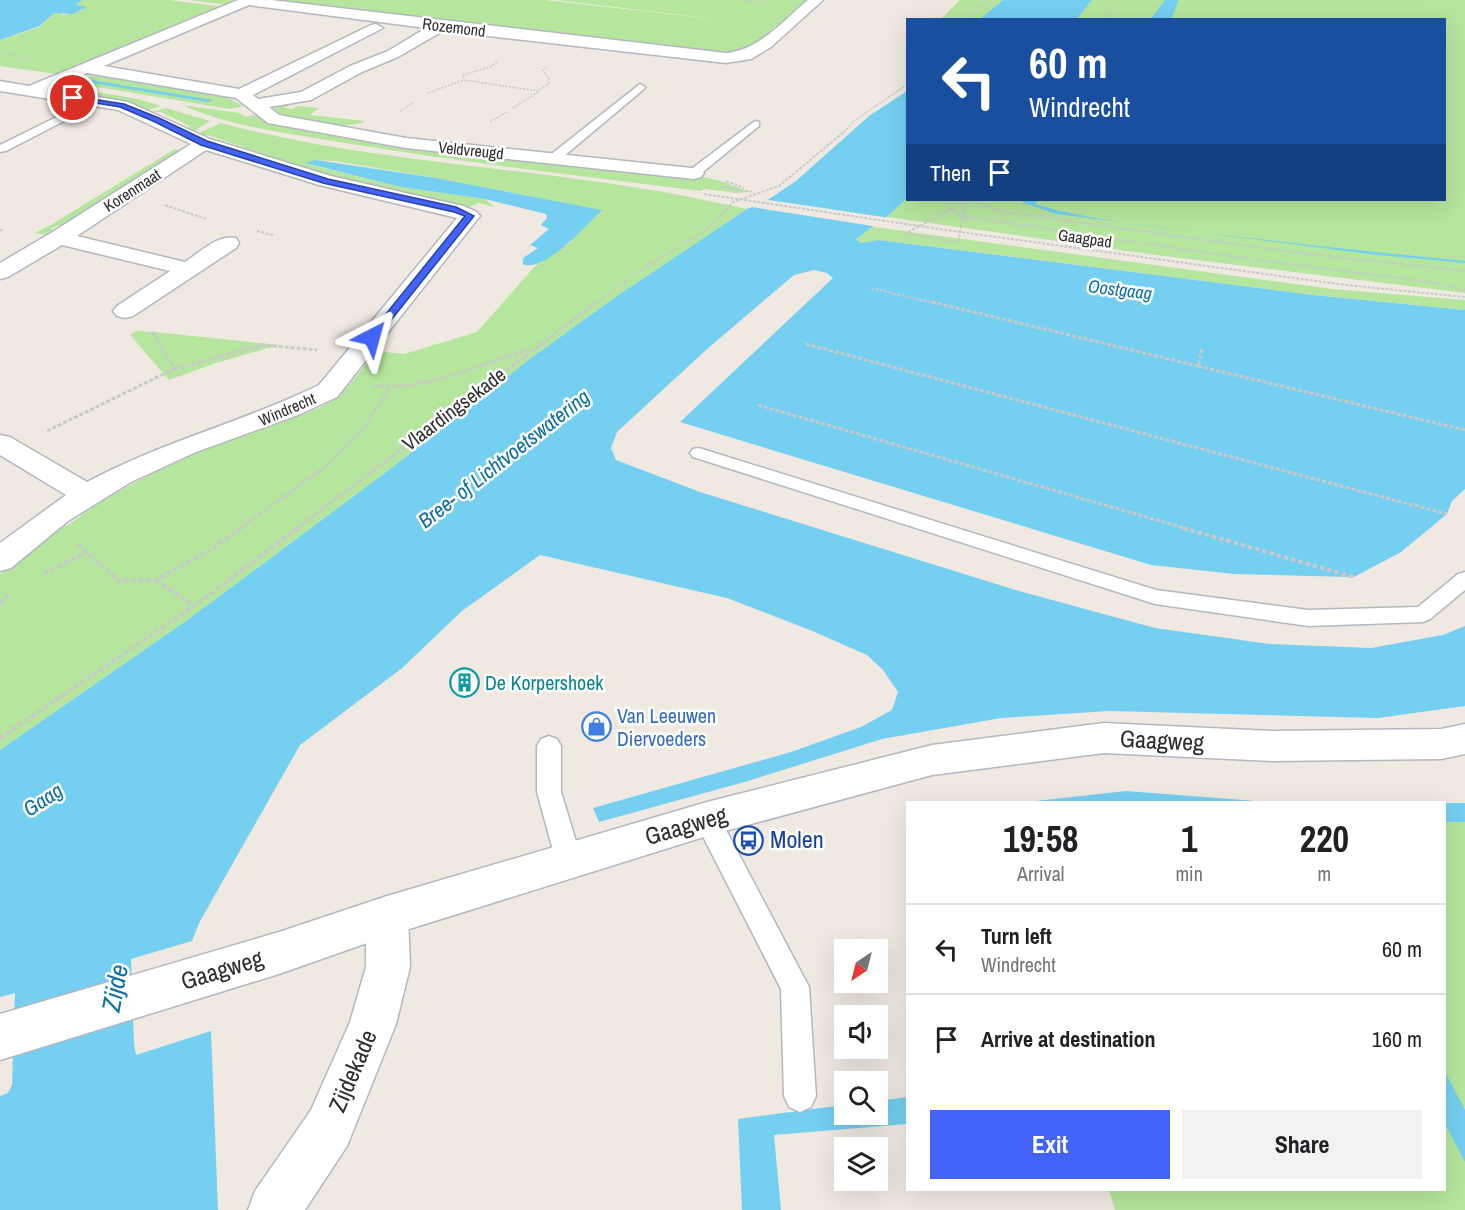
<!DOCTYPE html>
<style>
:root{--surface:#fff;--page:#f2f2f2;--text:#202124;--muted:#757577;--line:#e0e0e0;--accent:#4264fb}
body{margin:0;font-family:"Archivo Narrow",sans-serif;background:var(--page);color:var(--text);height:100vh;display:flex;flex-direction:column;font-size:22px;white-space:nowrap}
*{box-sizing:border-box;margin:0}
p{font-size:20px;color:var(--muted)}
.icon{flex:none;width:33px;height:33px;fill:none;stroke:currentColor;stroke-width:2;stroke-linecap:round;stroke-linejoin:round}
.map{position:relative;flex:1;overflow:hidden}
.sheet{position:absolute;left:906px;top:801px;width:540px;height:390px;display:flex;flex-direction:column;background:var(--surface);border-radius:0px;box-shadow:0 6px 24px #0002}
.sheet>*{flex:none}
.top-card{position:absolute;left:906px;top:18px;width:540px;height:183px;border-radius:0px;box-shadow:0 6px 24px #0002;background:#1a4fa0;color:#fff;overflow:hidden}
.needle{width:39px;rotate:215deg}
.buttons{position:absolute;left:834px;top:939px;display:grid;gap:12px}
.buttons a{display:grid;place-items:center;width:54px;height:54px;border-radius:0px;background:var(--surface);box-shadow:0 6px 24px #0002;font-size:30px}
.pin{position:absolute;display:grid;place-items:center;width:51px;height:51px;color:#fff;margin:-26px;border:3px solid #fff;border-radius:50%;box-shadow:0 2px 6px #0007}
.me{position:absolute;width:66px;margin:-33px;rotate:39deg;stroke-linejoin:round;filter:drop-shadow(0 0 4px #0008)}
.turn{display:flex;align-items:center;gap:21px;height:126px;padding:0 24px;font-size:27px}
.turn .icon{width:78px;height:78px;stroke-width:2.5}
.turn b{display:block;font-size:42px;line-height:51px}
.then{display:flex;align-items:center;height:57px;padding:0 24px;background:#0003;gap:12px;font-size:22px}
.eta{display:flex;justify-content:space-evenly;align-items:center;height:102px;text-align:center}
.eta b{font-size:36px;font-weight:700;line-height:42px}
.button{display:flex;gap:12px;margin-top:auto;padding:12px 24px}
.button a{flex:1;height:69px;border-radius:0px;background:var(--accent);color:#fff;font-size:24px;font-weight:700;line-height:69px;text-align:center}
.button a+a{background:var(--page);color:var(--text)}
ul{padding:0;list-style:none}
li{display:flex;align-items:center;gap:18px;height:90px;padding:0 24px;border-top:2px solid var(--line)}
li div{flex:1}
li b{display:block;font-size:22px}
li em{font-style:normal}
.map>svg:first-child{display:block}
.green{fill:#b6e59e}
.water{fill:#75cff0}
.pier{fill:#efe9e1}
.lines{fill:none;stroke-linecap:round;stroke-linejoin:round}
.service-casing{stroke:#b4b7c1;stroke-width:3}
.minor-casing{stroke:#b4b7c1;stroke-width:3}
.secondary-casing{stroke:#b4b7c1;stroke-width:3}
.path-far3{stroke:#c9c9c9;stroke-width:1.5;stroke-dasharray:2 1.5;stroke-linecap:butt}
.path-far2{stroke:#c9c9c9;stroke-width:2;stroke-dasharray:3 1.5;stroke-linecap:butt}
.path-far1{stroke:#c9c9c9;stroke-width:3;stroke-dasharray:4 2;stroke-linecap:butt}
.path{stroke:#c9c9c9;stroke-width:4;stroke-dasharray:4.5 3;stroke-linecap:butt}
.service{fill:#fff;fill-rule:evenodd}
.minor{fill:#fff;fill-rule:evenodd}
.secondary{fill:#fff;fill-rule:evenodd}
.path-bridge{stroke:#c9c9c9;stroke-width:2;stroke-dasharray:3 1.5;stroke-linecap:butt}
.route{fill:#4264fb;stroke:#2b41a3;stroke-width:1.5}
.labels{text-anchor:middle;stroke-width:5;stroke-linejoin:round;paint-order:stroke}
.far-street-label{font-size:16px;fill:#2e2e2e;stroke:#fff}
.far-water-label{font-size:18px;font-style:italic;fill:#0d6fa3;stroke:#fff}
.street-label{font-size:20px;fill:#2e2e2e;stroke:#fff}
.culture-label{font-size:20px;fill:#0d838f;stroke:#fff;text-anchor:start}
.shop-label{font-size:20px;fill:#366cbe;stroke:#fff;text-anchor:start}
.water-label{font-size:21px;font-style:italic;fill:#0d6fa3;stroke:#fff}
.near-street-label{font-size:24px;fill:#2e2e2e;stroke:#fff}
.near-transit-label{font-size:24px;fill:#164399;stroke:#fff;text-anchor:start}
.near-water-label{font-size:26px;font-style:italic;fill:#0d6fa3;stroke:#fff}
</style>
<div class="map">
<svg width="1465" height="1210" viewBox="0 0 1465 1210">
<rect width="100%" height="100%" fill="#efe9e1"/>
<!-- green -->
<g class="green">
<polygon points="82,0 170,0 223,7 227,5 190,0 231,0 234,2 86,65 81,64 56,74 0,66 0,40 40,27 54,13 61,12 62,15 83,10 75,5"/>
<polygon points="261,0 545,0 741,22 556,0 807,0 780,26 777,25 748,51 720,55"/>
<polygon points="960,0 1003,0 980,19 940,20"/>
<polygon points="1092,0 1465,0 1465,293 1148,254 887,217 907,198 1444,200 1444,20 1077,19"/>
<polygon points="101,76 222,95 243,106 230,109 67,82 80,77"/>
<polygon points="62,86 138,99 161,106 148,110 131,104 61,92 58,88"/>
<path d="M283,104L289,105L285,108L293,109L298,106L319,108L310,115L365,121C353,130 300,122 285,117C281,115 277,111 273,109Z"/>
<path d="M183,105L239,113L246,117L254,115L270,123L696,175L721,181L750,192L736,193L705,189L700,191C580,176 459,162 339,142C292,134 226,126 183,105Z"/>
<polygon points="166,108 210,121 193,132 189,130 190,126 161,112 151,112"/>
<path d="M221,123C363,161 513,166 658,191C688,196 717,203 747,209L617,296L527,361L389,470L186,621L0,750V574L42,538L63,524L67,526C118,485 204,448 266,425C291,416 317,413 338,396C352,384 364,365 377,351L404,354L477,332L535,266L568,244L601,210L436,178L335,161L316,160L307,164L401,187L485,199L495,207L478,203L468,208L338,180L272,161V157L211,136L197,134Z"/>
<polygon points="175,149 181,151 69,226 59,225 51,229 53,230 47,235 35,233 49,226"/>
<polygon points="874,227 1332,289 1465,300 1465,310 1313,295 879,240 861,243 855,239"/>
<polygon points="136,331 154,332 279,345 216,363 169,380 130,335"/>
<polygon points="1465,817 1465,1210 1115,1210 1109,1190 1444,1190 1445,820"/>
</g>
<!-- water -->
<g class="water">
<polygon points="0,0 82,0 76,5 87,7 73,14 54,13 40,26 0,40"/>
<polygon points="1003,0 1092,0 1077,19 980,19"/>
<polygon points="1165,0 1179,0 1171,19 1151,19"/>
<polygon points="85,79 213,100 208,102 80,81"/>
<polygon points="907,91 907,198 887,217 856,239 861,243 879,240 1313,295 1465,310 1465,489 1452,501 1447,514 1401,552 1354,577 1234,574 1151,565 680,422 833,278 827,273 814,270 794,275 706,350 617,432 611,448 616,460 700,492 1019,591 1155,628 1270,644 1371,648 1443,635 1465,626 1465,706 1378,718 1109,711 1001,718 882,739 748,781 599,822 593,808 791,752 861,727 892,710 898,692 883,670 867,655 810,630 727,598 540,555 462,611 401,669 300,745 199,923 192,941 131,959 134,1044 136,1055 211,1031 218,1210 0,1210 0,1096 8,1093 12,1085 15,993 0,997 0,750 186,621 389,470 527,361 617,296 747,209 766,201 796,181 869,116"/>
<path d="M316,160L436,178L602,210C587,225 543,274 523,264V258L538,248L530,245L549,229L541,225L547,218L546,214L485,199L401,187L305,163Z"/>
<path d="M1024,200H1039L1035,204C1093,221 1156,227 1215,234C1299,244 1382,253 1465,261V263L1369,254L1056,214L1022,202Z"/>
<polygon points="1126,791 1269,802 1027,802"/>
<rect x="1445" y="803" width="20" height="19"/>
<polygon points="1445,1072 1465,1110 1465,1162 1445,1124"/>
<polygon points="907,1097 907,1124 774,1135 781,1210 742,1210 738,1119 844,1105 844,1114 878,1114 878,1101"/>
</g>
<!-- pier -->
<polygon class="pier" points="762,199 890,218 879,227 745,206"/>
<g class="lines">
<defs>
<g id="service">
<polygon points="640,84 645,87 644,89 557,162 549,162 549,156"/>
<polygon points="95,98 99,99 99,103 6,151 0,152 0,145"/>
<polygon points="755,121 759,122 759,126 698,176 690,176 690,170"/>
<polygon points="699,448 1156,590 1308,610 1418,607 1458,574 1465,572 1465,590 1430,619 1423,622 1308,626 1155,604 693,457 690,453 693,449"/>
<polygon points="549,736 557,739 561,746 561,792 582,861 578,869 569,873 560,869 556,861 537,792 537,746 541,739"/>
<polygon points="707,808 716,811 809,987 816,1096 811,1107 800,1112 789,1107 784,1096 781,989 694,819 698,811"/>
</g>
<g id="minor">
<path d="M238,0H271L726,53C759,50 783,21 808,0H823L771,47L751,59L726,63L443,31L398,57L362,72L311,100L269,107L279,115L406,138L701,169L704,173L701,177L694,179L406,148L268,123L236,98L87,73L50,89L128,102L210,139L331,176L463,206L477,212L480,216L337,397L298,415L196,452L131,482L68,521L11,568L0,571V543L66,495L0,455V435L10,437L87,482C161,442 243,422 319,385L457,218L319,185L206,150L77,236L185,262C200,252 218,234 236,238L239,243L236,248L133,316L125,318L117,316L113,311L117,306L170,271L62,245L8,277L0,279V263L51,233L191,144L118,110L0,91V81L29,86ZM249,5L426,28L388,51L350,66L301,92L258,99L253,95L383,28L376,24L371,25L239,89L104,66Z"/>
<polygon points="387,896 402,902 408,916 410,967 396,1024 347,1146 305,1210 248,1210 255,1191 311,1110 350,1022 366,967 366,916 372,902"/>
</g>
<polygon id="secondary" points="1104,723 1272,731 1441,729 1465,724 1465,754 1441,759 1272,761 1104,753 932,775 707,836 387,936 279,974 0,1060 0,1014 279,932 387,896 707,802 932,745"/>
</defs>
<!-- service casing -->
<use href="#service" class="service-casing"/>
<!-- minor casing -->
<use href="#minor" class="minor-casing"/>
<!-- secondary casing -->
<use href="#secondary" class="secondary-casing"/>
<!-- path-far3 -->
<g class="path-far3">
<polyline points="743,0 769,3"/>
<polyline points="965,20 989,0"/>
<polyline points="1104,20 1117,0"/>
<polyline points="0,53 32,59"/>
<polyline points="497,62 490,67 463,75 464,80 538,91 548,84 549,79 543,70 548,66"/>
<polyline points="428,93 464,80"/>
<polyline points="513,108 538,92"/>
<polyline points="400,111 413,103"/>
<polyline points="490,122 508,111"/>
<polyline points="844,132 855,120 908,84"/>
</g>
<!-- path-far2 -->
<g class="path-far2">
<polyline points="726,181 744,188"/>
<polyline points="723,187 754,192"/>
<polyline points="954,200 946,207 963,216 1229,256 1437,283 1465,290"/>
<polyline points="165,205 206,219"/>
<polyline points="0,231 3,229"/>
<polyline points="257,231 273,235"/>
<polyline points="953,231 1345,285 1465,297"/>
<polyline points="904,234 969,200 1010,213 1308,254 1465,271"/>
<polyline points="905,234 958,242 965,207 969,200"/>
<polyline points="871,288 938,304"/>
<polyline points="595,304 635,274 708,228 733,202 779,186 845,131"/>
</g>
<!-- path-far1 -->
<g class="path-far1">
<polyline points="932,302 1198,366"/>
<polyline points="806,344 1447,514"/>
<polyline points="1202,349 1198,366 1465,430"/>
<polyline points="174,369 263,345 317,350"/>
<path d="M374,386C429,390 477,365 529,350"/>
<polyline points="758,405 1188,529"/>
<polyline points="47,431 174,369 152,331"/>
<polyline points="239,529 325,467 363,429 389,389"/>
<polyline points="296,529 597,302"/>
</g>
<!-- path -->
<g class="path">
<polyline points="1183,528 1354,577"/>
<polyline points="78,544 119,581 156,580 212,549 241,528"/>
<polyline points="44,573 87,552"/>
<polyline points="156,580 194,606"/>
<polyline points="0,603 10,594"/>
<polyline points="0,738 194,606 298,528"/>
</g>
<!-- service -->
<use href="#service" class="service"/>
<!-- minor -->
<use href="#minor" class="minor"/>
<!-- secondary -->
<use href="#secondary" class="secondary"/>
<!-- path-bridge -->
<polyline class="path-bridge" points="704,194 953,231"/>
</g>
<!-- route -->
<polygon class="route" points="73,96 124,104 159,118 207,141 328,179 456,207 474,216 376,339 369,339 369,335 465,216 454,212 323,183 201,145 153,121 120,107 71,99"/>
<!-- icons -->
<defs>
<symbol id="building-ring" viewBox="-11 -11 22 22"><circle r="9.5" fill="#fff" stroke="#0f9aa8" stroke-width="1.5"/><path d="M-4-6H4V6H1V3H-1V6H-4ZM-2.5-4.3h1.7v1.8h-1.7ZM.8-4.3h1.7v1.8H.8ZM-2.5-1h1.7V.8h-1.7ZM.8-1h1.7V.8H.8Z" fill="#0f9aa8"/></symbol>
<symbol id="shop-ring" viewBox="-11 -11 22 22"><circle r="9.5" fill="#fff" stroke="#3f7fe0" stroke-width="1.5"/><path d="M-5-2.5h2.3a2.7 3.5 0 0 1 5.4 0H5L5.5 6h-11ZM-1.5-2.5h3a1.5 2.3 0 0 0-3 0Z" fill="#3f7fe0"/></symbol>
<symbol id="bus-ring" viewBox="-11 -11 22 22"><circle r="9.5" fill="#fff" stroke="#1a4fb4" stroke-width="1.5"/><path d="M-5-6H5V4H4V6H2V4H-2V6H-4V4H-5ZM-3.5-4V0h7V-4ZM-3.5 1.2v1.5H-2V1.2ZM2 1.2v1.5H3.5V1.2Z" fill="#1a4fb4"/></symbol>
</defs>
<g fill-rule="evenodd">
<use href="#building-ring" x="448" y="666" width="33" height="33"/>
<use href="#shop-ring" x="580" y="710" width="33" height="33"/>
<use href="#bus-ring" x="732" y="824" width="33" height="33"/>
</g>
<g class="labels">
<!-- far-street labels -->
<g class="far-street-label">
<text transform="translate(454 27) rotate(7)" y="6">Rozemond</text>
<text transform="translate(471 150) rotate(6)" y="6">Veldvreugd</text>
<text transform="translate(132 190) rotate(-33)" y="6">Korenmaat</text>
<text transform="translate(1085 238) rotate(8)" y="6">Gaagpad</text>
<text transform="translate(287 409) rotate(-23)" y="6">Windrecht</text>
</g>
<!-- far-water labels -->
<g class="far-water-label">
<text transform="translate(1120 290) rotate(7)" y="6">Oostgaag</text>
</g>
<!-- street labels -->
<g class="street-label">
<text transform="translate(454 409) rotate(-37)" y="7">Vlaardingsekade</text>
</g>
<!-- culture labels -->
<g class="culture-label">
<text x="485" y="690">De Korpershoek</text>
</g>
<!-- shop labels -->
<g class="shop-label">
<text x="617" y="723">Van Leeuwen<tspan x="617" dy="23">Diervoeders</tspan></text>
</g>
<!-- water labels -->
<g class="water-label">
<text transform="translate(504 459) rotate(-38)" y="7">Bree- of Lichtvoetswatering</text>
<text transform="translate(43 800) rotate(-33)" y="7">Gaag</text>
</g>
<!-- near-street labels -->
<g class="near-street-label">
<text transform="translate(1162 741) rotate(3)" y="8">Gaagweg</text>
<text transform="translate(686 826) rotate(-16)" y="8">Gaagweg</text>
<text transform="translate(222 970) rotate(-17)" y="8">Gaagweg</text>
<text transform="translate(353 1071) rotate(-67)" y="8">Zijdekade</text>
</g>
<!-- near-transit labels -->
<g class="near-transit-label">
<text x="770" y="848">Molen</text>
</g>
<!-- near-water labels -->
<g class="near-water-label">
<text transform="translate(115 988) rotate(-79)" y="9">Zijde</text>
</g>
</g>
</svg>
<div class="buttons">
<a><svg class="needle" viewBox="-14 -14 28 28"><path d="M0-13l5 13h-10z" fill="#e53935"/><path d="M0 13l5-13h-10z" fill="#757577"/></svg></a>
<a><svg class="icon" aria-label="sound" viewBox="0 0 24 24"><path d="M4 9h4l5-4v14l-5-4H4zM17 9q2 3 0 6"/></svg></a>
<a><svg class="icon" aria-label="search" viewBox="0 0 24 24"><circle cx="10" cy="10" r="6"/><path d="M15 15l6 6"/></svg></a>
<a><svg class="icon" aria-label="layers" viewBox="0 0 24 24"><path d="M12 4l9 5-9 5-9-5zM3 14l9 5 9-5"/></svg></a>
</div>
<div class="pin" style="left:73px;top:98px;background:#d93025"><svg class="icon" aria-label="arrive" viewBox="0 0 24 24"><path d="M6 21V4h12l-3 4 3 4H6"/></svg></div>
<svg class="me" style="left:372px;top:337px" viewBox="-20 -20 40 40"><path d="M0-17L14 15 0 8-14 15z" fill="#4264fb" stroke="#fff" stroke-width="4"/></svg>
<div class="top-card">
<div class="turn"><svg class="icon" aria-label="left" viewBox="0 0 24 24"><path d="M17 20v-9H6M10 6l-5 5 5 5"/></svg><div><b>60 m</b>Windrecht</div></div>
<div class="then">Then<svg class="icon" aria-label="arrive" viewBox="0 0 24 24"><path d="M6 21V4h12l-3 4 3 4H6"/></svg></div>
</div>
<section class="sheet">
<div class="eta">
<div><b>19:58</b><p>Arrival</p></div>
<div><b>1</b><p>min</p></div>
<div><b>220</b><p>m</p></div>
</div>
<ul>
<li><svg class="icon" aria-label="left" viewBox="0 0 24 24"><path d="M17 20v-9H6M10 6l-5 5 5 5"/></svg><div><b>Turn left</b><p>Windrecht</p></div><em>60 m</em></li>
<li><svg class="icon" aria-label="arrive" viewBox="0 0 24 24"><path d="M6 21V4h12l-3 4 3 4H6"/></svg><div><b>Arrive at destination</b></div><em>160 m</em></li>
</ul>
<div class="button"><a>Exit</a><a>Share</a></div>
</section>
</div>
